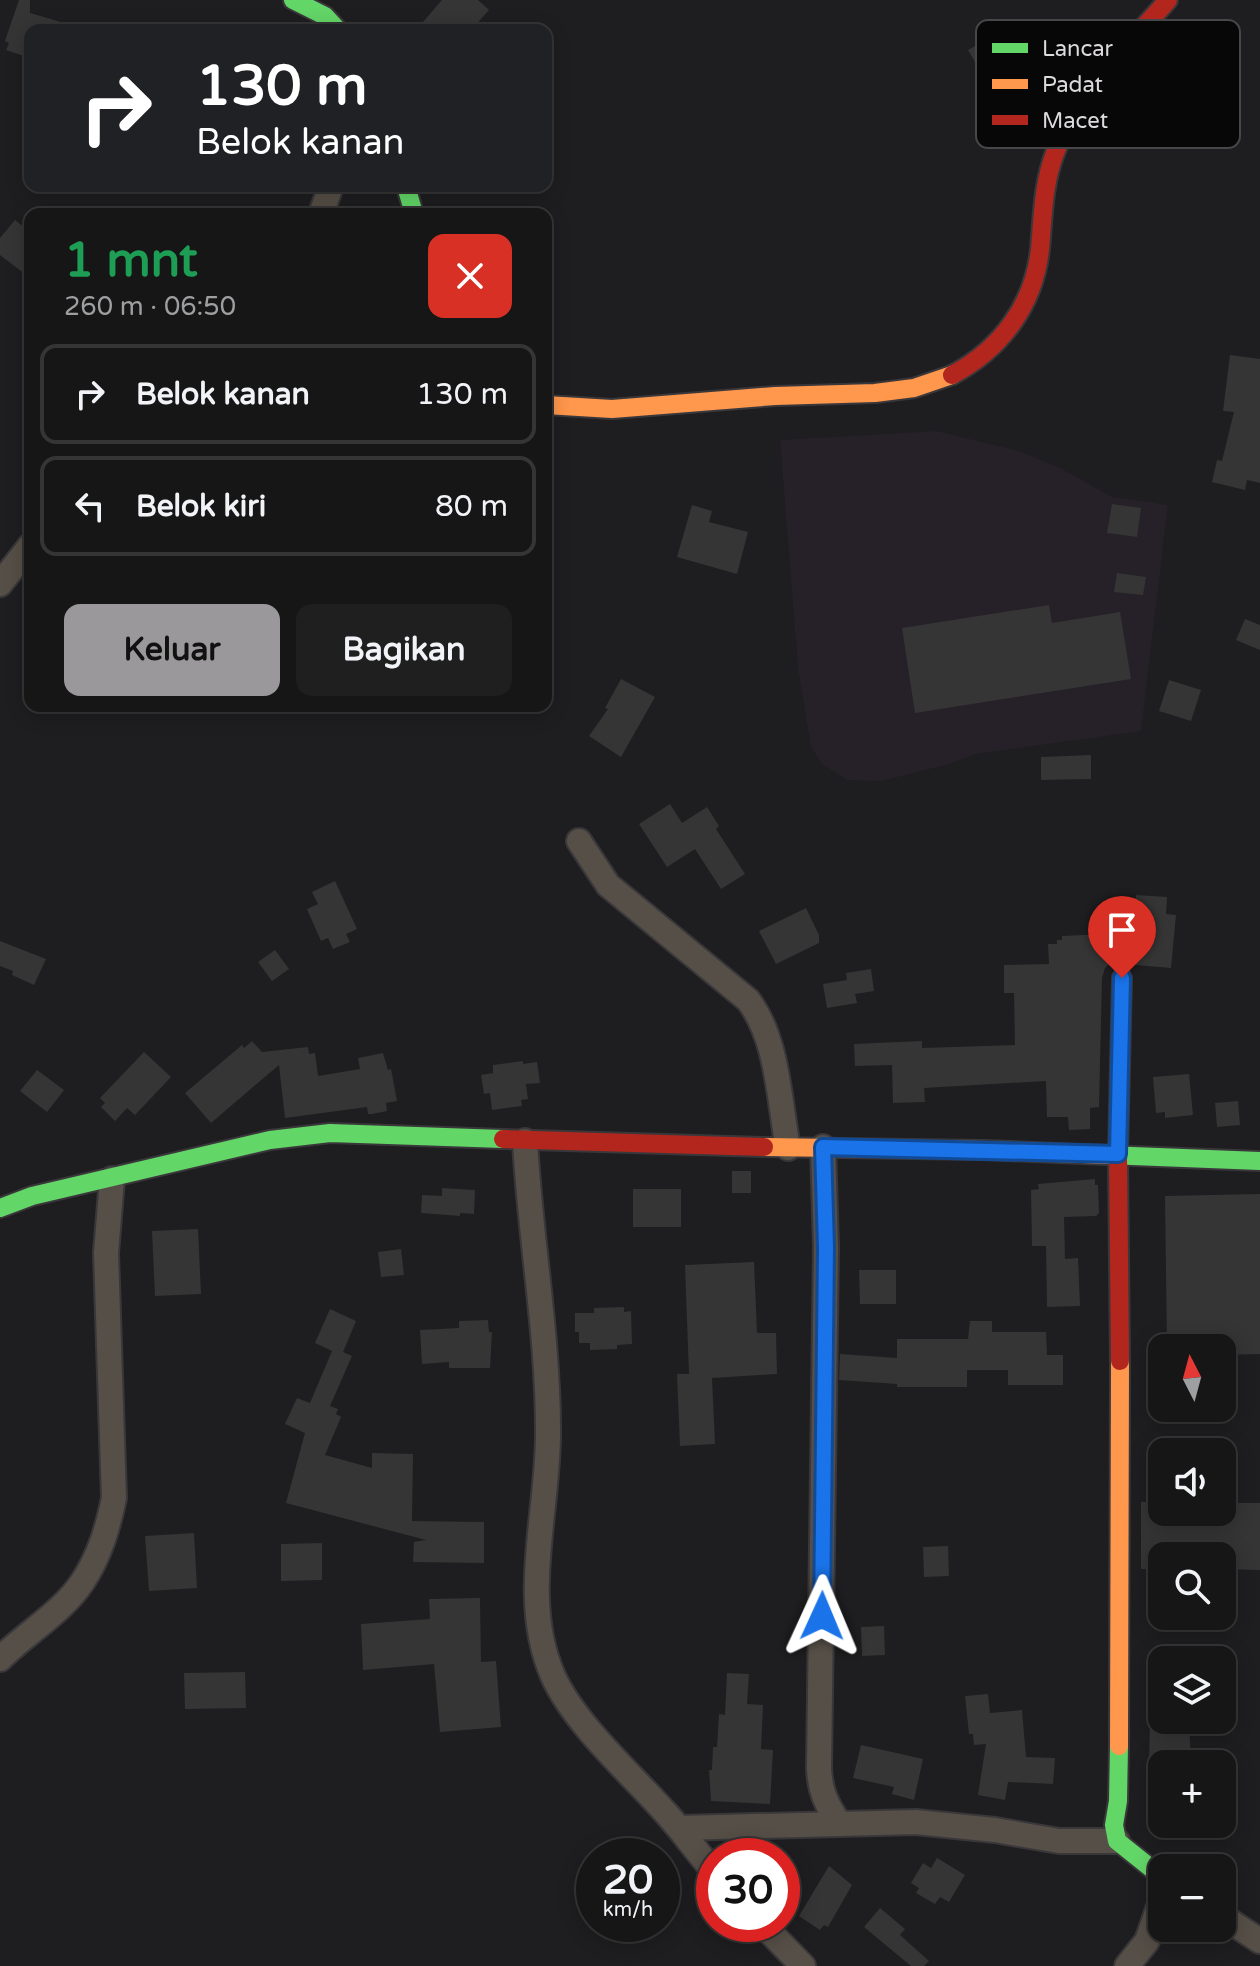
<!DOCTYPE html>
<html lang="id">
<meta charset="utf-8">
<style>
:root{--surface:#161617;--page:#1f1f20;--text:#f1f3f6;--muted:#9e9fa1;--line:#353536;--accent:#9a989a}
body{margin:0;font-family:"Varela Round",sans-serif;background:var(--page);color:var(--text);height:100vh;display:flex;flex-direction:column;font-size:30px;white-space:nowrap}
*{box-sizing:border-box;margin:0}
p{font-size:26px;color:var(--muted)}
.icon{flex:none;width:44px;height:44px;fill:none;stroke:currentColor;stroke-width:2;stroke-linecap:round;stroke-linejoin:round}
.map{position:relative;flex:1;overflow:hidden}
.sheet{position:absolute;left:24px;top:208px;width:528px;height:504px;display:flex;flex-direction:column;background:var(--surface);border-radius:16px;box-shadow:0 4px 20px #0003,0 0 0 2px var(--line)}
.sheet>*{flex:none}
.guide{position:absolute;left:24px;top:24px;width:528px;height:168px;border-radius:16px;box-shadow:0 4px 20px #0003,0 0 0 2px var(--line);background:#202124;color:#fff;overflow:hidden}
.needle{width:52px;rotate:354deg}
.buttons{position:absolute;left:1148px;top:1334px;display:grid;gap:16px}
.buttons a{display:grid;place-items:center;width:88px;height:88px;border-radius:16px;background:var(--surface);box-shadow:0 4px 20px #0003,0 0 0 2px var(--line);font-size:40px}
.speed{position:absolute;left:576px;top:1838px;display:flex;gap:16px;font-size:40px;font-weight:700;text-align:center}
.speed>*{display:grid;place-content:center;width:104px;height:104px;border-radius:50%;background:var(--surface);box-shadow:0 4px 20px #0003,0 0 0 2px var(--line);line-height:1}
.speed small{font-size:20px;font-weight:400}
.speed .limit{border:12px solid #d22;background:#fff;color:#111}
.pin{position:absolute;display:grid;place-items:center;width:68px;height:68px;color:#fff;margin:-82px -34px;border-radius:50% 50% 50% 0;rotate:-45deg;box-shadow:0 0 8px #0007}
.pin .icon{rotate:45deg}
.me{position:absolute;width:88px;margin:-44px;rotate:1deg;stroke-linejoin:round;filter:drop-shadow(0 0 6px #0008)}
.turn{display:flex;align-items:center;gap:28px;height:168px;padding:0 40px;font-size:36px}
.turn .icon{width:104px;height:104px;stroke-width:2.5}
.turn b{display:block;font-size:56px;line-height:68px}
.round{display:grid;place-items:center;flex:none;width:84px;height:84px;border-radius:16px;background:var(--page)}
.head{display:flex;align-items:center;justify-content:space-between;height:136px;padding:0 40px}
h1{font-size:48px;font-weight:800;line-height:60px;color:#1e9e55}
.cta{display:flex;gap:16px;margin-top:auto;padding:16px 40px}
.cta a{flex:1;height:92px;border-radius:16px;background:var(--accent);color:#111;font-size:32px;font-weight:800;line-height:92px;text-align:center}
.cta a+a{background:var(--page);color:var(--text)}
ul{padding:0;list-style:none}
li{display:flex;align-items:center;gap:24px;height:100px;margin:0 16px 12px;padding:0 24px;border:4px solid var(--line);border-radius:16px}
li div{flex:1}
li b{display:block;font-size:30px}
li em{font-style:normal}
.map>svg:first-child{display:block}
.built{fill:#262028}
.building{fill:#363535}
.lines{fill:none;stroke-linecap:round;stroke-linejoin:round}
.street-casing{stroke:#39373a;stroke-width:28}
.fast-casing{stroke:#39373a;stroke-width:22}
.slow-casing{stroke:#39373a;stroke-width:22}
.jam-casing{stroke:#39373a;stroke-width:22}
.street{stroke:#554f47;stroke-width:24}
.fast{stroke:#63d668;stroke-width:18}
.slow{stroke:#ff974d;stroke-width:18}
.jam{stroke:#b3261e;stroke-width:18}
.route-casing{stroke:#114b97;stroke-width:20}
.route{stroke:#1a73e8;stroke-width:14}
.key{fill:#080708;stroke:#484648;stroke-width:2}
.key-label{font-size:22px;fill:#dcdadd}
</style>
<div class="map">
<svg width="1260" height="1966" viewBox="0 0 1260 1966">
<rect width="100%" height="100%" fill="#1e1d1f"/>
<!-- built -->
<polygon class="built" points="937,431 1019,451 1062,469 1112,497 1168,505 1141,731 976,754 949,764 882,781 847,780 822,764 811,747 798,668 780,440"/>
<!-- building -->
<g class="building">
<polygon points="19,0 30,0 30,13 71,25 70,30 30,30 30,58 6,50 9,43 5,41"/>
<polygon points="442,0 478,0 489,10 471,30 416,30"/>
<polygon points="1004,29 1027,66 990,88 968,50"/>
<polygon points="15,220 30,232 30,278 0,255 0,238"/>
<polygon points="1230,355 1260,359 1260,483 1247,480 1245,490 1212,482 1217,460 1222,461 1234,412 1223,411"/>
<polygon points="1112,504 1141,508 1137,537 1107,533"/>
<polygon points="692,505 712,511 709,522 748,532 737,574 677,557"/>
<polygon points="1117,573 1146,577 1143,595 1114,592"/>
<polygon points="1049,605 1052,623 1120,612 1131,679 915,713 902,628"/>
<polygon points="1245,619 1260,625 1260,650 1236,640"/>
<polygon points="621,679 655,697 621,757 589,736 608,709 605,708"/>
<polygon points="1169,680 1201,690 1191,721 1159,711"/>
<polygon points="1091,755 1091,779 1041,780 1041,757"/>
<polygon points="670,804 682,823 707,807 719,826 716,829 745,874 721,889 695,849 667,867 639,824"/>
<polygon points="335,881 357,929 346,934 350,942 333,949 328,938 321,941 307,909 318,904 312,892"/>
<polygon points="1136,895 1167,897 1166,914 1176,915 1171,968 1136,965 1122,958 1112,961 1105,968 1102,978 1099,1107 1090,1108 1090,1129 1069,1130 1068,1117 1047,1117 1046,1081 924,1088 925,1102 893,1103 892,1065 855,1066 854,1044 922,1041 922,1048 1015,1045 1014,993 1004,993 1004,965 1049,964 1048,944 1057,944 1057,940 1062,940 1062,936 1125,933 1127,911 1135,912"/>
<polygon points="806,908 819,935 819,943 776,964 759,931"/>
<polygon points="0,941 46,959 34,985 12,975 13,971 0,966"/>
<polygon points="275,950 289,969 272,981 258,962"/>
<polygon points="871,969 874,991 855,994 857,1003 827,1008 823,984 847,980 846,973"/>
<polygon points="252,1041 262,1052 308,1047 309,1054 315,1053 318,1076 360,1069 358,1058 383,1053 388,1070 391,1069 397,1101 386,1103 387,1111 372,1114 368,1114 367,1107 285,1118 279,1065 211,1123 185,1093 242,1045 244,1048"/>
<polygon points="144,1052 171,1077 135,1115 127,1108 115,1121 101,1107 105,1103 100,1098"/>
<polygon points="523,1061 523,1064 537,1062 540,1083 526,1084 528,1099 521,1100 522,1106 492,1110 490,1093 484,1094 481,1075 493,1073 493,1065"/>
<polygon points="37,1070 64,1090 47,1112 20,1091"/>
<polygon points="1189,1074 1193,1115 1165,1118 1165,1112 1156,1113 1153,1077"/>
<polygon points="1238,1101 1240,1125 1217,1127 1215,1103"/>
<rect x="732" y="1171" width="19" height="22"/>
<polygon points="1095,1179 1095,1185 1098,1185 1099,1213 1096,1216 1064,1217 1065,1259 1078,1258 1080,1306 1047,1307 1046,1246 1032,1246 1031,1190 1039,1189 1038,1184"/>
<polygon points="442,1188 475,1190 474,1214 460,1213 460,1216 421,1213 422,1195 442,1196"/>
<rect x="633" y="1189" width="48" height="38"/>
<polygon points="1260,1194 1260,1354 1222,1355 1222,1348 1167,1348 1165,1196"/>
<polygon points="198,1229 201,1294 155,1296 152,1231"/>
<polygon points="401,1249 404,1275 381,1277 378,1252"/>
<polygon points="754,1262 757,1333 776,1333 777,1374 712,1378 715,1444 680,1446 677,1374 689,1374 685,1265"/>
<polygon points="859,1270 896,1270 896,1304 860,1304"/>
<polygon points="624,1307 624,1312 631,1311 632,1344 617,1345 617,1349 590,1350 590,1343 579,1343 579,1332 575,1332 575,1313 594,1313 594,1308"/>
<polygon points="330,1309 356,1321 343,1352 352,1356 330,1406 338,1409 336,1414 341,1417 325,1455 372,1468 372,1453 413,1454 412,1521 484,1522 484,1563 413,1562 414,1542 426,1540 286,1503 305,1433 285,1424 297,1398 310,1403 332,1351 315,1343"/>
<polygon points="488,1320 489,1332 492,1332 490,1368 449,1368 449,1362 422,1364 420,1330 459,1328 459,1321"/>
<polygon points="970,1321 992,1321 992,1332 1046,1332 1047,1355 1063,1355 1063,1385 1008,1385 1008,1370 967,1370 967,1387 897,1387 897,1384 839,1380 840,1354 897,1358 897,1339 968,1339"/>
<polygon points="1141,1502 1162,1502 1162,1512 1222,1512 1222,1503 1260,1503 1260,1570 1222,1569 1222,1556 1162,1556 1162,1569 1141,1569"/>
<polygon points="194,1533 197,1588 149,1591 145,1536"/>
<polygon points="322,1543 322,1580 281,1581 281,1544"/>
<polygon points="948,1546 949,1576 924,1577 923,1547"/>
<polygon points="480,1598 481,1662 496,1661 501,1727 440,1732 434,1664 363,1670 361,1624 430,1619 429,1599"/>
<polygon points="884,1626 885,1655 862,1656 861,1627"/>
<polygon points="245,1672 246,1708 185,1709 184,1673"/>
<polygon points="727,1673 749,1674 747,1704 763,1705 761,1749 773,1750 770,1804 711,1801 709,1770 712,1770 713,1747 717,1747 719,1714 725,1715"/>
<polygon points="988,1694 990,1713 1022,1710 1026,1757 1055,1758 1053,1784 1008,1782 1005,1800 978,1795 986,1744 974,1745 973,1734 969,1734 965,1696"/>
<polygon points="1150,1720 1189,1720 1191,1764 1149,1764"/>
<polygon points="861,1745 923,1759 914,1800 892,1794 894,1787 853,1778"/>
<polygon points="937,1858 965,1875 949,1902 940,1897 935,1904 916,1893 919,1888 911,1883 923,1863 931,1868"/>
<polygon points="829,1866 852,1885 828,1927 824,1925 820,1930 799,1916"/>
<polygon points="880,1908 905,1929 900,1935 929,1961 924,1966 911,1966 864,1927"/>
</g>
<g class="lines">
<defs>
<g id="street">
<polyline points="321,214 331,186"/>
<polyline points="0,584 30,546"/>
<path d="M579,841L608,885L748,1000C778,1039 779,1100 788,1148"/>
<path d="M525,1141C530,1237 548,1333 548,1430C549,1510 519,1599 553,1676C574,1723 629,1772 664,1811C682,1830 696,1852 714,1871"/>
<path d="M823,1147L826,1248L819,1768C820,1791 826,1804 839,1823"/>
<path d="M0,1659C26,1633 63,1612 83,1581C100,1555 108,1527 114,1498L106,1253L112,1179"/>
<polyline points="680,1828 916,1822 995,1830 1059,1841 1117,1841"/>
<polyline points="1222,1916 1260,1941"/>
<polyline points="762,1924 803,1966"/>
<polyline points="1127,1966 1147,1941 1162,1898"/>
</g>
<g id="fast">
<polyline points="293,0 325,16 338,30"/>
<polyline points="406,186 414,214"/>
<polyline points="1107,1155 1260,1161"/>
<polyline points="0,1208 32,1196 270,1140 330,1133 503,1139"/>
<polyline points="1119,1746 1118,1801 1114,1825 1117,1841 1162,1877"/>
</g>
<g id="slow">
<polyline points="546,405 612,409 775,396 875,393 914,388 952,375"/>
<polyline points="764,1147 984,1150 1107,1155"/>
<polyline points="1119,1746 1120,1361"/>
</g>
<g id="jam">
<path d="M952,375C1001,349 1034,305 1040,249C1043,216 1043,184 1055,153C1077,93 1127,47 1168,0"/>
<polyline points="503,1139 764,1147"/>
<polyline points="1120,1361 1118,1154 1122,978"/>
</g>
</defs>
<!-- street casing -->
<use href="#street" class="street-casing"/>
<!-- fast casing -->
<use href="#fast" class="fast-casing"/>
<!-- slow casing -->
<use href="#slow" class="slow-casing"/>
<!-- jam casing -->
<use href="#jam" class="jam-casing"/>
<!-- street -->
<use href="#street" class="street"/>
<!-- fast -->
<use href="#fast" class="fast"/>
<!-- slow -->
<use href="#slow" class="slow"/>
<!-- jam -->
<use href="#jam" class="jam"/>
</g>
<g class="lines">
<defs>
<polyline id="route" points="822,1616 826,1248 823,1147 1118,1154 1122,978"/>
</defs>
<!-- route casing -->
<use href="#route" class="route-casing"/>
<!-- route -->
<use href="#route" class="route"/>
</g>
<!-- legend -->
<rect x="976" y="20" width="264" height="128" rx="12" class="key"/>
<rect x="992" y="43" width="36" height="10" fill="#63d668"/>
<rect x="992" y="79" width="36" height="10" fill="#ff974d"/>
<rect x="992" y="115" width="36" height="10" fill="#b3261e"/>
<g class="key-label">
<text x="1042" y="56">Lancar</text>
<text x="1042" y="92">Padat</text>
<text x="1042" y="128">Macet</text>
</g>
</svg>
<div class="buttons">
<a><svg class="needle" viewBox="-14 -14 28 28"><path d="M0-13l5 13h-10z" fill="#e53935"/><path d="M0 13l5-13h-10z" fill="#9e9fa1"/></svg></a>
<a><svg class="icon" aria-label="sound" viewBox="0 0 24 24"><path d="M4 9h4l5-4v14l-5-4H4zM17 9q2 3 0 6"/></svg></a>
<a><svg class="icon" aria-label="search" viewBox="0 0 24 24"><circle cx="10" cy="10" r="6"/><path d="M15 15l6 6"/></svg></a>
<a><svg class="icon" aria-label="layers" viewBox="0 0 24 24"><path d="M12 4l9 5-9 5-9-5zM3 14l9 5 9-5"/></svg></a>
<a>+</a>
<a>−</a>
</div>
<div class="speed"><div>20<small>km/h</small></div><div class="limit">30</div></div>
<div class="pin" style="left:1122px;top:978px;background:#d93025"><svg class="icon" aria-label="arrive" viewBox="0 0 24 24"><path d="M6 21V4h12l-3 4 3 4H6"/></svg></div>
<svg class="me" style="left:822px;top:1616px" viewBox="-20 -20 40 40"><path d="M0-17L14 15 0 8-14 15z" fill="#1a73e8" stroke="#fff" stroke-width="4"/></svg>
<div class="guide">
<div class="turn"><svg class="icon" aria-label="right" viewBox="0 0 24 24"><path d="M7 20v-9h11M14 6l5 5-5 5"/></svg><div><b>130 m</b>Belok kanan</div></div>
</div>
<section class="sheet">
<div class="head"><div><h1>1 mnt</h1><p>260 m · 06:50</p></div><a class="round" style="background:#d93025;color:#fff"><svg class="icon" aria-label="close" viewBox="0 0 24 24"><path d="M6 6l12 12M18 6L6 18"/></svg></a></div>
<ul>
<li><svg class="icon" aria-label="right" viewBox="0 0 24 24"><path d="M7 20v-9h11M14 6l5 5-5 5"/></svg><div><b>Belok kanan</b></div><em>130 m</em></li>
<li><svg class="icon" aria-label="left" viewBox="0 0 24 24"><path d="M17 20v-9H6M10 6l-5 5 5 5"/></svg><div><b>Belok kiri</b></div><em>80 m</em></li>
</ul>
<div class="cta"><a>Keluar</a><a>Bagikan</a></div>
</section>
</div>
